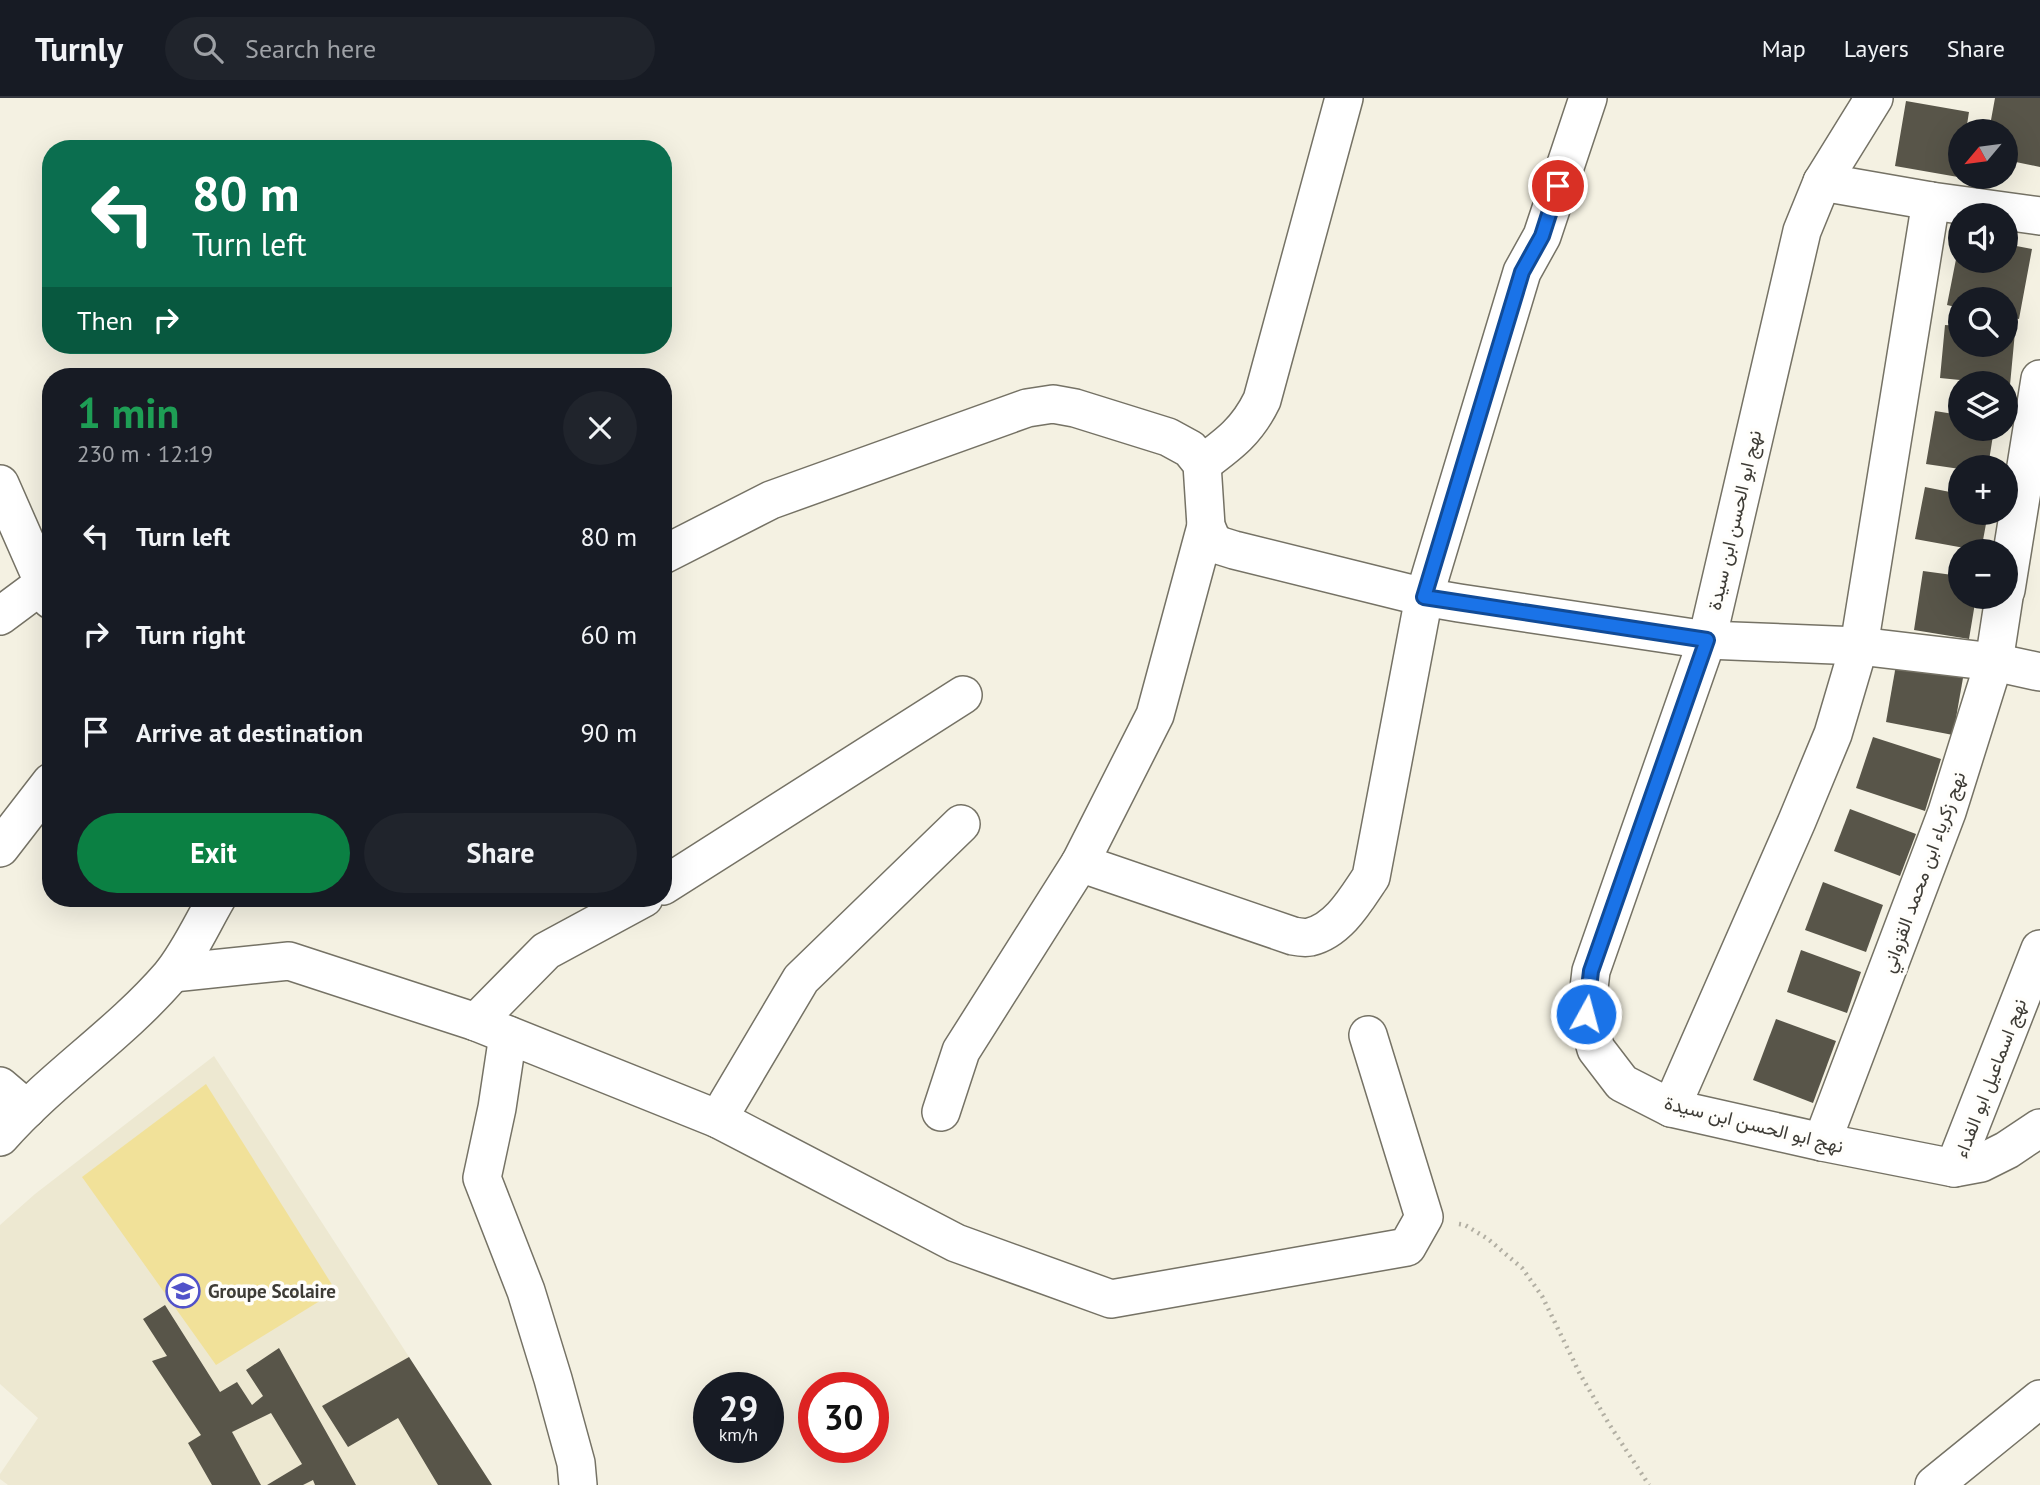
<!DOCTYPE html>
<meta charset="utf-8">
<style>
:root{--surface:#171b24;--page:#20242c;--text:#f1f3f6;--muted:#9ea1a6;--line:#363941;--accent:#0b8043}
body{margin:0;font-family:"PT Sans",Vazirmatn,sans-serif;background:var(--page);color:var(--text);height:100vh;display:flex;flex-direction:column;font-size:26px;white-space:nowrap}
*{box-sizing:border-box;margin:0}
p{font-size:23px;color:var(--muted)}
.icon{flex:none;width:38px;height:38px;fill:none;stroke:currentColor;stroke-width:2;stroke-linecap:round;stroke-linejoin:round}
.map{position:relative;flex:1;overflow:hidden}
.side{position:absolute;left:42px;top:270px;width:630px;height:539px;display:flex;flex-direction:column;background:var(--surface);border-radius:28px;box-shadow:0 7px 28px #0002}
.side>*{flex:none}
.banner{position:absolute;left:42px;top:42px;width:630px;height:214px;border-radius:28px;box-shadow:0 7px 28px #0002;background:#0b6e4f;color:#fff;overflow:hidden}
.needle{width:46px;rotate:241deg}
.controls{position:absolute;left:1948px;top:21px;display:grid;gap:14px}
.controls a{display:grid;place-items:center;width:70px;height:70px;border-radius:50%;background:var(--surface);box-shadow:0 7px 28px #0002;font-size:35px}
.speed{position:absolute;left:693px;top:1274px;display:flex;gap:14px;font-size:35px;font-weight:700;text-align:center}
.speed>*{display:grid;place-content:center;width:91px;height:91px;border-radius:50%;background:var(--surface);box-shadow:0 7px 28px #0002;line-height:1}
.speed small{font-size:18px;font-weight:400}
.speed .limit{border:10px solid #d22;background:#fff;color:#111}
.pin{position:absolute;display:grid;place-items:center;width:60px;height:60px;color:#fff;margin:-30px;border:4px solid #fff;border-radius:50%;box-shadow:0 2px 7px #0007}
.me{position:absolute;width:77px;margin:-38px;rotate:7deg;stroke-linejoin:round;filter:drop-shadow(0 0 5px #0008)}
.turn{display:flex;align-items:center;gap:24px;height:147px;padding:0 35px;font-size:32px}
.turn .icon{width:91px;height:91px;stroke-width:2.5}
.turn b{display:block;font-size:49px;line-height:60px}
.then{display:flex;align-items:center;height:66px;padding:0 35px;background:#0003;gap:14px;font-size:26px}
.round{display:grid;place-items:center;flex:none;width:74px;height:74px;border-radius:37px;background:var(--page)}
.headline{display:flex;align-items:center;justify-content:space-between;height:119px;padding:0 35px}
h1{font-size:42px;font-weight:700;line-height:52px;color:#1e9e55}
.action{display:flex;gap:14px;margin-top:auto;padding:14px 35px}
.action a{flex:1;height:80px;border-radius:42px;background:var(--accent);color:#fff;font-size:28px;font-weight:700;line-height:80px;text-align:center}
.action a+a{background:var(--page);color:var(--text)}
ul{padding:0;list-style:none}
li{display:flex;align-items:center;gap:21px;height:98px;padding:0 35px}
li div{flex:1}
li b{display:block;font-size:26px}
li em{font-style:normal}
header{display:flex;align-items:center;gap:42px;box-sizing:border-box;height:98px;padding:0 35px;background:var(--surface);border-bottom:2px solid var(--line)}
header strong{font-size:33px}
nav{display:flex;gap:38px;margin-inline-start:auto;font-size:24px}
.search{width:490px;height:63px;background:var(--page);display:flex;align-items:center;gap:18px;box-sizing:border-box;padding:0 24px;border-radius:38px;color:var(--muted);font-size:26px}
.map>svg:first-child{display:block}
.built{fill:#ede8d1}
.green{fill:#f1e199}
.building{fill:#585549}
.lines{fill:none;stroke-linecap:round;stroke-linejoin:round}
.street-casing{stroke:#757265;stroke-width:40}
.path{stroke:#b2afa3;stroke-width:4.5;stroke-dasharray:2 5;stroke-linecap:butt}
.street{stroke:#fff;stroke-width:37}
.route-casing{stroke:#114b97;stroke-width:18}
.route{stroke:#1a73e8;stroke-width:12}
.labels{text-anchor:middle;stroke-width:7;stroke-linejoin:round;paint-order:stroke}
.street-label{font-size:19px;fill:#3e3c36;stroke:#fffefb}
.poi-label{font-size:19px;font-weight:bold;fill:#3e3c36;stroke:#fffefb;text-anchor:start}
</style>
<header>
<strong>Turnly</strong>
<div class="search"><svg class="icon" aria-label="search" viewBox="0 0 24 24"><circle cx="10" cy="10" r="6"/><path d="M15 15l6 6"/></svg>Search here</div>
<nav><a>Map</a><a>Layers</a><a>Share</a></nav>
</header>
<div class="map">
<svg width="2040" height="1387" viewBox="0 0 2040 1387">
<rect width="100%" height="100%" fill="#f4f1e2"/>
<!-- built -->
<polygon class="built" points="214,958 492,1387 8,1387 0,1381 0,1376 38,1320 0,1286 0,1127 35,1096"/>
<!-- green -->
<polygon class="green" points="206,986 336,1193 216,1267 82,1079"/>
<!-- building -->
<g class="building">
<polygon points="1995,0 2040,0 2040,69 2006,62 2006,33 1989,33"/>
<polygon points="1906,3 1969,14 1966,33 1960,33 1958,79 1895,68"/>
<polygon points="1959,146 1960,163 2006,163 2006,146 2032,151 2019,221 2006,218 2006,201 1960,201 1960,210 1947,207"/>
<polygon points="1945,227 1960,228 1960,247 2006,247 2006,233 2015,234 2010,287 1940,280"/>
<polygon points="1935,313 1960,317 1960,331 1994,331 1988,369 1960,369 1960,371 1926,366"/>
<polygon points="1925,389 1960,396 1960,415 1988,415 1981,453 1915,441"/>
<polygon points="1923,473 1960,478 1960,499 1976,499 1969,541 1914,532"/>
<polygon points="1896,567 1963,580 1953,637 1886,624"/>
<polygon points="1873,639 1941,661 1925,713 1856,690"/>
<polygon points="1850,711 1916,736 1900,778 1834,753"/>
<polygon points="1823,784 1883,807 1866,854 1805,832"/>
<polygon points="1801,852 1861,874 1847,915 1787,894"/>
<polygon points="1776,921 1836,943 1813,1005 1753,982"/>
<polygon points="165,1207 220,1294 237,1284 252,1307 263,1298 246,1272 279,1250 356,1387 315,1387 313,1382 303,1387 267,1387 302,1366 271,1315 232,1334 261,1387 212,1387 188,1345 201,1337 152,1263 167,1258 143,1221"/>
<polygon points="409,1259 492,1387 438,1387 398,1320 348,1349 322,1308"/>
</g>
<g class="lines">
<defs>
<g id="street">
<polyline points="1874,0 1822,84 1802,133 1707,542 1591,873 1586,916 1596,951 1622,985 1671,1010 1822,1044 1954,1070 1981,1065 2007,1052 2040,1030"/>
<polyline points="1822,84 1931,103 2040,118"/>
<path d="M1202,366C1229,346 1247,333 1262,302L1344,0"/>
<polyline points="0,386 51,502"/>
<polyline points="663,457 771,402 1027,310 1053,306 1075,310 1168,339 1190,351 1202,366 1206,428 1211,440 1218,447 1234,452 1424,499 1459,505 1707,542 1859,548 1994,564 2040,574"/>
<polyline points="2006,492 2040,281"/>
<polyline points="0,518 43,486"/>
<polyline points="0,750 51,684"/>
<path d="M1080,765L1293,838C1298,839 1305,840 1310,839C1339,832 1356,801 1371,779L1424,499L1522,174L1542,138L1588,0"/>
<polyline points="663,788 963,597"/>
<polyline points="173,875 289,863 476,924 718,1021 956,1145 1111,1201 1407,1149 1424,1119 1368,937"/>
<polyline points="476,924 546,853 644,800"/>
<polyline points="508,937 497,1010 482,1080 526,1193 553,1281 576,1365 578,1387"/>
<polyline points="0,988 27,1011"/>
<polyline points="1671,1010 1797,723 1833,636 1859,548 1931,103"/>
<polyline points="941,1014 961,953 1080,765 1155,617 1206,428"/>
<polyline points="718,1021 801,881 961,726"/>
<path d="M0,1039C52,980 119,937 170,878C188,857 203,824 217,800"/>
<polyline points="1822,1044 1947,714 1994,564 2004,499"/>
<polyline points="1954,1070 2040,851"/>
<polyline points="1934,1387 2040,1301"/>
</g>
</defs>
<!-- street casing -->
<use href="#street" class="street-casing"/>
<!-- path -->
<polyline class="path" points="1459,1126 1465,1127 1488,1141 1522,1170 1542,1198 1580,1276 1609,1326 1649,1387"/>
<!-- street -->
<use href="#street" class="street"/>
</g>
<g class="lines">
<defs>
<polyline id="route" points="1558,88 1542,138 1522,174 1424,499 1707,542 1591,873 1586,916"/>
</defs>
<!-- route casing -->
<use href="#route" class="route-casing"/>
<!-- route -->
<use href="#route" class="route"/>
</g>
<!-- icons -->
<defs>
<symbol id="school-ring" viewBox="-11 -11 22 22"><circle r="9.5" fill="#fffefb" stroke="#5152c9" stroke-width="1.5"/><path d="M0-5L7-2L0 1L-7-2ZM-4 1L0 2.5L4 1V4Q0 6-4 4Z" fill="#5152c9"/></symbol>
</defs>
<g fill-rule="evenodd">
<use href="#school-ring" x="164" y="1174" width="38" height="38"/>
</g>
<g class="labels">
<!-- street labels -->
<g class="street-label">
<text transform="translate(1734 422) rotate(-77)" y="7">نهج ابو الحسن ابن سيدة</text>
<text transform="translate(1923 774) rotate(-70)" y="7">نهج زكرياء ابن محمد القزواني</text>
<text transform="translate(1990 980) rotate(-69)" y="7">نهج اسماعيل ابو الفداء</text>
<text transform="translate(1754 1026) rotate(14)" y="7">نهج ابو الحسن ابن سيدة</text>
</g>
<!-- poi labels -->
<g class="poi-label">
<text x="208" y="1200">Groupe Scolaire</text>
</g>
</g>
</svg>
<div class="controls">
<a><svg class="needle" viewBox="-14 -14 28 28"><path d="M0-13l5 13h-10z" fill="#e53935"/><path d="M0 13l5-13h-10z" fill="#9ea1a6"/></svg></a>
<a><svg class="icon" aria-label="sound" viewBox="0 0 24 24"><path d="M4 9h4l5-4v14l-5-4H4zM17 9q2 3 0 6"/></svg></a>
<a><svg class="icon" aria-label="search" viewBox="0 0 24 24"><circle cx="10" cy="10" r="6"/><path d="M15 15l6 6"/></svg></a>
<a><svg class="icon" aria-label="layers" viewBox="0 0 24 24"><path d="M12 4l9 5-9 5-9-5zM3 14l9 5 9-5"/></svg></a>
<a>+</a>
<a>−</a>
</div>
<div class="speed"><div>29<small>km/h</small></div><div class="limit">30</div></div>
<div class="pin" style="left:1558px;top:88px;background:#d93025"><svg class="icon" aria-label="arrive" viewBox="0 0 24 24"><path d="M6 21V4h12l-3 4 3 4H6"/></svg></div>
<svg class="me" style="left:1586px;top:916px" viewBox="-20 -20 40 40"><circle r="17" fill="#1a73e8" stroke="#fff" stroke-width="3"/><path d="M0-11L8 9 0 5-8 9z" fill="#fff"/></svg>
<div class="banner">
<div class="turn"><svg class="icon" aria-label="left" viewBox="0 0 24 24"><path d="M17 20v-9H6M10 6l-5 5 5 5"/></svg><div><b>80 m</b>Turn left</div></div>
<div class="then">Then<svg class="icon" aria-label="right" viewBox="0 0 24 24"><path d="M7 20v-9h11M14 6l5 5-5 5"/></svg></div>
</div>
<section class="side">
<div class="headline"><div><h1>1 min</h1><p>230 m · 12:19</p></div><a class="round"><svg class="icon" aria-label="close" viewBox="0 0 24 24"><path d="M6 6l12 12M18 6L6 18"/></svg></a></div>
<ul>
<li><svg class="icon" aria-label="left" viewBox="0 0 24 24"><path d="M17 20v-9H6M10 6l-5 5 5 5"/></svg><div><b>Turn left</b></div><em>80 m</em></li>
<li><svg class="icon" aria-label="right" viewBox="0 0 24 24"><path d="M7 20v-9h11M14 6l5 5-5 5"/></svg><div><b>Turn right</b></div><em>60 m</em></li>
<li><svg class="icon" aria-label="arrive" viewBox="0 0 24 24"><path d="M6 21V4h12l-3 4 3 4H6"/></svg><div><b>Arrive at destination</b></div><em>90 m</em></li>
</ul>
<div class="action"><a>Exit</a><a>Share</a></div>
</section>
</div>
